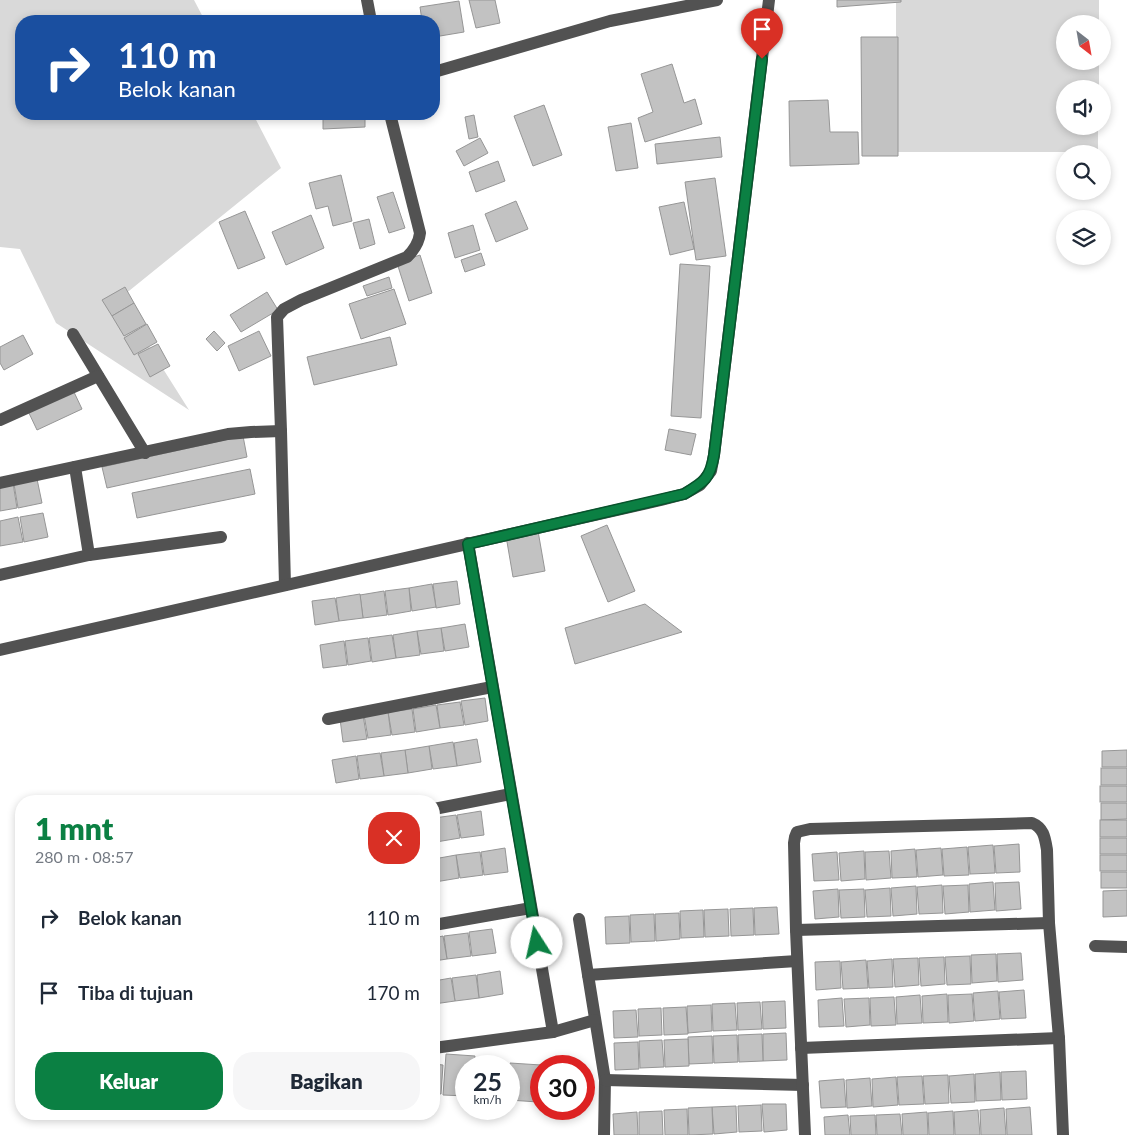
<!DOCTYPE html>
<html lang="id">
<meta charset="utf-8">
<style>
:root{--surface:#fff;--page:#f6f6f7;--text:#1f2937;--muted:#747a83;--accent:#0b8043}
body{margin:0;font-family:Lato,sans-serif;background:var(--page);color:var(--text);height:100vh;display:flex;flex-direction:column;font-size:19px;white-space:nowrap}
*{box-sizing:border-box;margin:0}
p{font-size:16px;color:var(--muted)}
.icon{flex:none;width:28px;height:28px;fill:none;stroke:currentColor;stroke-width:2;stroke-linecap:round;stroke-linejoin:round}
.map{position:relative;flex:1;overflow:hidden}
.details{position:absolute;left:15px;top:795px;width:425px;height:325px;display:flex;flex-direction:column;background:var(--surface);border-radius:20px;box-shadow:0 2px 8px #0003}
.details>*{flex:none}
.top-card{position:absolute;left:15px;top:15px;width:425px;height:105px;border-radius:20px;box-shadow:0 2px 8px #0003;background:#1a4fa0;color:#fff;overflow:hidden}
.needle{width:32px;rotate:149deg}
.controls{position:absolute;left:1056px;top:15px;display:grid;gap:10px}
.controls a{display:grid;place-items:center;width:55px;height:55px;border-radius:50%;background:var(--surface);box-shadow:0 2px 8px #0003;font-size:25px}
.speed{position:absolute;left:455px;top:1055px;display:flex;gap:10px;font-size:25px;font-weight:700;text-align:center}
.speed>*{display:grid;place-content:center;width:65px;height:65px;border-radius:50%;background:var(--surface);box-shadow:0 2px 8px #0003;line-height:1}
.speed small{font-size:12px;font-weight:400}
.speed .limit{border:8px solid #d22;background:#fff;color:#111}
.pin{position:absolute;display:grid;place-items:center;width:42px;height:42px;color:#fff;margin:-51px -21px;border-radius:50% 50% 50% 0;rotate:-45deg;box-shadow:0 0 5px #0007}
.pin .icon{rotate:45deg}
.me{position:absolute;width:55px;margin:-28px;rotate:350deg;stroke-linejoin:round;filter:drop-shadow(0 0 4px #0008)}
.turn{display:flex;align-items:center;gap:18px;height:105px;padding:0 20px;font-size:22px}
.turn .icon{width:65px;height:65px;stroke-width:2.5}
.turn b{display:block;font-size:35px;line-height:42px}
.round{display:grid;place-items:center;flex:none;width:52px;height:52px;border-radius:20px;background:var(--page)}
.overview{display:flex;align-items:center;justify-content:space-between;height:85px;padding:0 20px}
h1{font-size:30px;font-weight:800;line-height:38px;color:var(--accent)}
.action{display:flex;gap:10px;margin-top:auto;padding:10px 20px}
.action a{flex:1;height:58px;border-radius:20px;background:var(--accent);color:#fff;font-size:20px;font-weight:800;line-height:58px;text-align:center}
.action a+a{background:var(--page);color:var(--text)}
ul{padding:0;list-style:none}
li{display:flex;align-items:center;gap:15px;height:75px;padding:0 20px}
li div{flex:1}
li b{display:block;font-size:19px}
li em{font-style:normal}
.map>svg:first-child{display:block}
.green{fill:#d9d9d9}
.building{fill:#c2c2c2;stroke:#969696}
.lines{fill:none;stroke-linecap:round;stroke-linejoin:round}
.minor{stroke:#525252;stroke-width:12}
.route-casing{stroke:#07532c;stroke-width:12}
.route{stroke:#0b8043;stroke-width:9}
</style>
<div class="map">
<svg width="1127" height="1135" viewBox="0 0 1127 1135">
<rect width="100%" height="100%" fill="#fff"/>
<!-- green -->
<g class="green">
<polygon points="0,0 194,0 205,21 21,21 21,114 253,114 281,168 119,299 189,410 56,323 20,249 0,247"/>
<polygon points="896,0 1099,0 1099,24 1065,24 1065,61 1099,61 1099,89 1065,89 1065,126 1098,126 1098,152 896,152"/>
</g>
<!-- building -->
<g class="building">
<polygon points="469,0 495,0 500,23 476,28"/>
<polygon points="837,0 901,0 901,2 837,7"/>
<polygon points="459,1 464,32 434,37 434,21 422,21 420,7"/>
<polygon points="861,37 898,37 898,156 862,156"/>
<polygon points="672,64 684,103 695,99 702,124 645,142 638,118 653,112 641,74"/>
<polygon points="828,100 830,132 858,132 859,164 790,166 789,101"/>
<polygon points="544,105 562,155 533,166 514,116"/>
<polygon points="323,114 365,114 365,127 323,129"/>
<polygon points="474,115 478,137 469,139 465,117"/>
<polygon points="631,123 638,168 616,171 608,127"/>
<polygon points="720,137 722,157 657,164 655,144"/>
<polygon points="480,138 488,153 464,166 456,151"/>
<polygon points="498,161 505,181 476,192 469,172"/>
<polygon points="341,175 352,221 333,226 328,206 316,209 309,183"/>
<polygon points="715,178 726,256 696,260 685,182"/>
<polygon points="393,192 405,228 389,233 377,197"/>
<polygon points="516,201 528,229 496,242 485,214"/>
<polygon points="684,202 694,249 670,255 659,207"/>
<polygon points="245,211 265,258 238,269 219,222"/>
<polygon points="311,215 324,248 286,265 272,232"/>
<polygon points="369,219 375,244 360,249 353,223"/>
<polygon points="473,225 480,250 455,258 448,233"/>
<polygon points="481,253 485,265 465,272 461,260"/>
<polygon points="420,255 432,293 409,301 397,263"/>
<polygon points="680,264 710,266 701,418 671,416"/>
<polygon points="389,277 392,288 367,296 363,286"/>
<polygon points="125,287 134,303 112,316 102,300"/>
<polygon points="394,289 406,324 361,339 349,304"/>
<polygon points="267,292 278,310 241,332 230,315"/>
<polygon points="134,303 146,324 124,336 112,316"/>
<polygon points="147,324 157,342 134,355 124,338"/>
<polygon points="214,331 225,343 217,351 206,339"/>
<polygon points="259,331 271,356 239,371 228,346"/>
<polygon points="23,335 33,354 4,370 0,363 0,347"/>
<polygon points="390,337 397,365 314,385 307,357"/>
<polygon points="158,344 170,366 150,377 138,354"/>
<polygon points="73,390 82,409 37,430 28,411"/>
<polygon points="669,429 696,434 691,455 665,450"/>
<polygon points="243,436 247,457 107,488 102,467"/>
<polygon points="250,469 255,494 137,518 132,493"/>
<polygon points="37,479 42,503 18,508 14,484"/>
<polygon points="13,483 17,508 0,511 0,486"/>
<polygon points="43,513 48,537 24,542 20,517"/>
<polygon points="18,517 23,542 0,546 0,521"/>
<polygon points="607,525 635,591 608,602 581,536"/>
<polygon points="538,531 545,571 513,577 506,536"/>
<polygon points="457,581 460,604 436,608 433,584"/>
<polygon points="432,584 436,607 412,611 409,588"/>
<polygon points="409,588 411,611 388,615 385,591"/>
<polygon points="384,591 387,615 363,618 360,595"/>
<polygon points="360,594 363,618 339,621 336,598"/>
<polygon points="335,598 339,621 315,625 312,601"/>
<polygon points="645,604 682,632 575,664 565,628"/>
<polygon points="465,624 469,647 445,651 441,628"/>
<polygon points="441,628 444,651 421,654 417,631"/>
<polygon points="417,631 420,655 396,658 393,635"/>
<polygon points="392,635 396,658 372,662 369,638"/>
<polygon points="368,638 371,661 348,665 345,641"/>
<polygon points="344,641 347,665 323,668 320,645"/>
<polygon points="485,698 488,721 465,725 461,701"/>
<polygon points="460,702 464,725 440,728 437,705"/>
<polygon points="436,705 440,728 416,732 413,709"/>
<polygon points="412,709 415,732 392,735 388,712"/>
<polygon points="388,712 391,735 368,738 364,715"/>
<polygon points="363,715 367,739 343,742 340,719"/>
<polygon points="477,739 481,762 457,766 454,743"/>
<polygon points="453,742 457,766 433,769 429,746"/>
<polygon points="429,746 432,769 408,773 405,750"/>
<polygon points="405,750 408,773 384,776 381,753"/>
<polygon points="1127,750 1127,767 1102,767 1102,751"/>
<polygon points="380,753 384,776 360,779 357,756"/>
<polygon points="356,756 359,779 336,783 332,760"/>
<rect x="1101" y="768" width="26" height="17"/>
<rect x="1100" y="786" width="27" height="16"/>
<polygon points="1101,803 1127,803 1127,819 1101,820"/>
<polygon points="481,811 484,835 461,838 457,815"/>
<polygon points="456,815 460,838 436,842 434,818"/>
<rect x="1100" y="820" width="27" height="17"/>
<rect x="1100" y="838" width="27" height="16"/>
<polygon points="1019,844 1020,872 996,873 994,846"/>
<polygon points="993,845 995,873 970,874 968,847"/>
<polygon points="967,847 969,875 944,876 942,849"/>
<polygon points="505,848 508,872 484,875 481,852"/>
<polygon points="941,848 943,875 918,877 916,850"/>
<polygon points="915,849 917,877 892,878 891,851"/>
<polygon points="864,851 865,879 841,881 839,853"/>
<polygon points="889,851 891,878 866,880 865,852"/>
<polygon points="480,852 483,875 460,878 456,855"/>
<polygon points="837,852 839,880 814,881 812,854"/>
<polygon points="456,855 459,878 435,882 434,859"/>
<rect x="1100" y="855" width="27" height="16"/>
<rect x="1101" y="872" width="26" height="16"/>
<polygon points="993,882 995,910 970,912 969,884"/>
<polygon points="1019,882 1021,909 996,911 995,883"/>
<polygon points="942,885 943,913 919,914 917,887"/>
<polygon points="968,885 969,912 945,914 943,886"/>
<polygon points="916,886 917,914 893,916 891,888"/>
<polygon points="890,888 891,916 867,917 865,890"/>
<polygon points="838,889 839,917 815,919 813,891"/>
<polygon points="864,889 865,917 841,918 839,890"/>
<polygon points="1127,890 1127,916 1103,917 1103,891"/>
<polygon points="777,907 779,934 755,935 754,908"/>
<polygon points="753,908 754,935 731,936 730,909"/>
<polygon points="728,909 729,936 705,937 704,910"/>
<polygon points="703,910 704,937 681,938 680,911"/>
<polygon points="679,913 680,939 656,941 655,914"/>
<polygon points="654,914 655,941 631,942 630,915"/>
<polygon points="629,916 630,943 606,944 605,917"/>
<polygon points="492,929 496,953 472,956 469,932"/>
<polygon points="468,933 471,956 447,959 444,936"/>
<polygon points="443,936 447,959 434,961 434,938"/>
<polygon points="1021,953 1023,980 998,982 997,954"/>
<polygon points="996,954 997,981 972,983 971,955"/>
<polygon points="970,956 971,984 947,985 945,957"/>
<polygon points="944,957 945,984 921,986 919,958"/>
<polygon points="918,958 919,985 895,987 893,959"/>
<polygon points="892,959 893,987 869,988 867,961"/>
<polygon points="866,960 868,988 843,989 841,962"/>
<polygon points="840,961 841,988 816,990 815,962"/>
<polygon points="500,971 503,994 479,998 477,975"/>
<polygon points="476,975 479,998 455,1001 452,978"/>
<polygon points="451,978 455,1001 434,1004 434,981"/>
<polygon points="1024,990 1026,1018 1001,1019 999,992"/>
<polygon points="998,991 1000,1019 975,1021 973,993"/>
<polygon points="947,994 948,1022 923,1023 922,996"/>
<polygon points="972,994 974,1021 949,1023 948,995"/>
<polygon points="920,995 922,1023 897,1024 896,997"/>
<polygon points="894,997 896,1025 871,1026 870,998"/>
<polygon points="842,998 844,1026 819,1027 818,1000"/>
<polygon points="869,998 870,1025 846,1027 844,999"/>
<polygon points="785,1001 786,1028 763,1029 762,1002"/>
<polygon points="760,1002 762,1029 738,1030 737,1003"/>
<polygon points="735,1003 737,1030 713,1031 712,1004"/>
<polygon points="711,1005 712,1031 688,1033 687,1006"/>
<polygon points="686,1007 688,1034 664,1035 663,1008"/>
<polygon points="661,1008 662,1035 639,1036 638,1009"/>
<polygon points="636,1010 638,1037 614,1038 613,1011"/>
<polygon points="786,1033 787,1060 763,1061 763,1034"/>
<polygon points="762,1034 763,1061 739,1062 738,1035"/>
<polygon points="737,1035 738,1062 714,1063 713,1036"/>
<polygon points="712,1036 713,1063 689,1064 688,1037"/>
<polygon points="688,1039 689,1066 665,1067 664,1040"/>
<polygon points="662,1040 664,1067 640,1068 639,1041"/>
<polygon points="638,1042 639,1069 615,1070 614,1043"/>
<polygon points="446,1054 475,1056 474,1066 466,1066 466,1096 443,1095"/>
<polygon points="510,1063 541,1065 538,1102 509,1100"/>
<polygon points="434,1064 443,1065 441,1094 434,1093"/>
<polygon points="1026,1071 1027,1099 1002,1100 1001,1072"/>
<polygon points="1000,1072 1001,1100 976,1101 975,1074"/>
<polygon points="974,1074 975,1102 951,1103 949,1076"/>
<polygon points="948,1075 949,1103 925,1104 923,1076"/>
<polygon points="922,1076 924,1104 899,1105 897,1077"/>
<polygon points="896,1077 898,1105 873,1107 872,1079"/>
<polygon points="870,1078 872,1106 847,1108 846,1080"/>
<polygon points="844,1079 846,1107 821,1108 819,1081"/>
<polygon points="762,1104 786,1104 787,1130 764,1132"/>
<polygon points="761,1105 762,1131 739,1132 738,1106"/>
<polygon points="736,1106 737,1132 714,1134 712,1107"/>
<polygon points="712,1107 713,1134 689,1135 688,1108"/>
<polygon points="1030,1107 1032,1135 1007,1135 1006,1109"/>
<polygon points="1004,1108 1006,1135 981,1135 980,1110"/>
<polygon points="687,1109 688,1135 665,1135 664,1110"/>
<polygon points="978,1110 980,1135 955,1135 954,1112"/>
<polygon points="662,1111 663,1135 639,1135 639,1112"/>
<polygon points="953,1111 954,1135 929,1135 928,1113"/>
<polygon points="637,1112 638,1135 614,1135 613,1114"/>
<polygon points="927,1112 928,1135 903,1135 902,1114"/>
<polygon points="900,1114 902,1135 877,1135 876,1115"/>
<polygon points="848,1115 850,1135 825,1135 824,1117"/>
<polygon points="875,1115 876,1135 851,1135 850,1116"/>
</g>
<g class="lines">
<!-- minor -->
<g class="minor">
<polyline points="367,0 371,21"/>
<polyline points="434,72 610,21 717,0"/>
<polyline points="73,334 145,453"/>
<polyline points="0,420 98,376"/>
<polyline points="75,467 89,555"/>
<polyline points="0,483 228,434 251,432 281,431"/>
<polyline points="468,543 553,1032"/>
<polyline points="0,575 89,555 221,537"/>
<path d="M285,585L281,431L277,317L284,309L301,300L407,257C414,250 419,243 420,233L390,114"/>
<polyline points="0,650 661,500 684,494 700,485 711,471 714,455 769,0"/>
<polyline points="328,719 492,687"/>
<polyline points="434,809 511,794"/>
<polyline points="579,919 605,1080 604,1135"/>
<polyline points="434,925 531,908"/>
<polyline points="796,930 1049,923"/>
<polyline points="1095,946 1127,947"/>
<polyline points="588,975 797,961"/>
<polyline points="434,1048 553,1032 595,1020"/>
<polyline points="801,1048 1059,1038"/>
<polyline points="605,1080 803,1085"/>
<path d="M805,1135L796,930L794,843L795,837L797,832L810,829L1032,823C1044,828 1045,838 1047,850L1049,923L1059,1038L1063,1135"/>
</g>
</g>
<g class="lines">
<defs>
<path id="route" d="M537,943L468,544L684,494C704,482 710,479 714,455L762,59"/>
</defs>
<!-- route casing -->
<use href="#route" class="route-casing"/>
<!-- route -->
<use href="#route" class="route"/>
</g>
</svg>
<div class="controls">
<a><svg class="needle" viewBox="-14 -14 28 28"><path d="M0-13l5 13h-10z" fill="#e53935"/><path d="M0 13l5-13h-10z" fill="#747a83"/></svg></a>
<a><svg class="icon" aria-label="sound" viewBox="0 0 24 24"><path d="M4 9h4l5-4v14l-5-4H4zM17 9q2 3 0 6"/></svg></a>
<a><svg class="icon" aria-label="search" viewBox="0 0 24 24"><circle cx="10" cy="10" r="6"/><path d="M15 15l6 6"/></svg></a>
<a><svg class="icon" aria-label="layers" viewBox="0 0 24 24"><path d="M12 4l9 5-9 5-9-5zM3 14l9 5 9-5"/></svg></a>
</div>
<div class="speed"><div>25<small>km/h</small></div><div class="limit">30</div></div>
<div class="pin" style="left:762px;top:59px;background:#d93025"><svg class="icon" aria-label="arrive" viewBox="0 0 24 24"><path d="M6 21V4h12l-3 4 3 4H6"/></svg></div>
<svg class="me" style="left:537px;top:943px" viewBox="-20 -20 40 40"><circle r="19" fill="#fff"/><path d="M0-13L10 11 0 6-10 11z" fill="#0b8043"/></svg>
<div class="top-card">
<div class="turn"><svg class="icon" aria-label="right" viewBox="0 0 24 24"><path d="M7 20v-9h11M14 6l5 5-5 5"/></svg><div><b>110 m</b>Belok kanan</div></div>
</div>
<section class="details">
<div class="overview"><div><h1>1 mnt</h1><p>280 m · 08:57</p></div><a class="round" style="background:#d93025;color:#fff"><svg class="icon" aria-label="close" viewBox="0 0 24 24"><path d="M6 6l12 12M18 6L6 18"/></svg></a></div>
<ul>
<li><svg class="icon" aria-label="right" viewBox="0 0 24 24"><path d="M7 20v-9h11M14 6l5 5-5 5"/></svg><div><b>Belok kanan</b></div><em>110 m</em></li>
<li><svg class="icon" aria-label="arrive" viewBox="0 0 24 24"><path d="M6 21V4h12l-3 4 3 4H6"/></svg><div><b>Tiba di tujuan</b></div><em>170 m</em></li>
</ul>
<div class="action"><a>Keluar</a><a>Bagikan</a></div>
</section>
</div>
